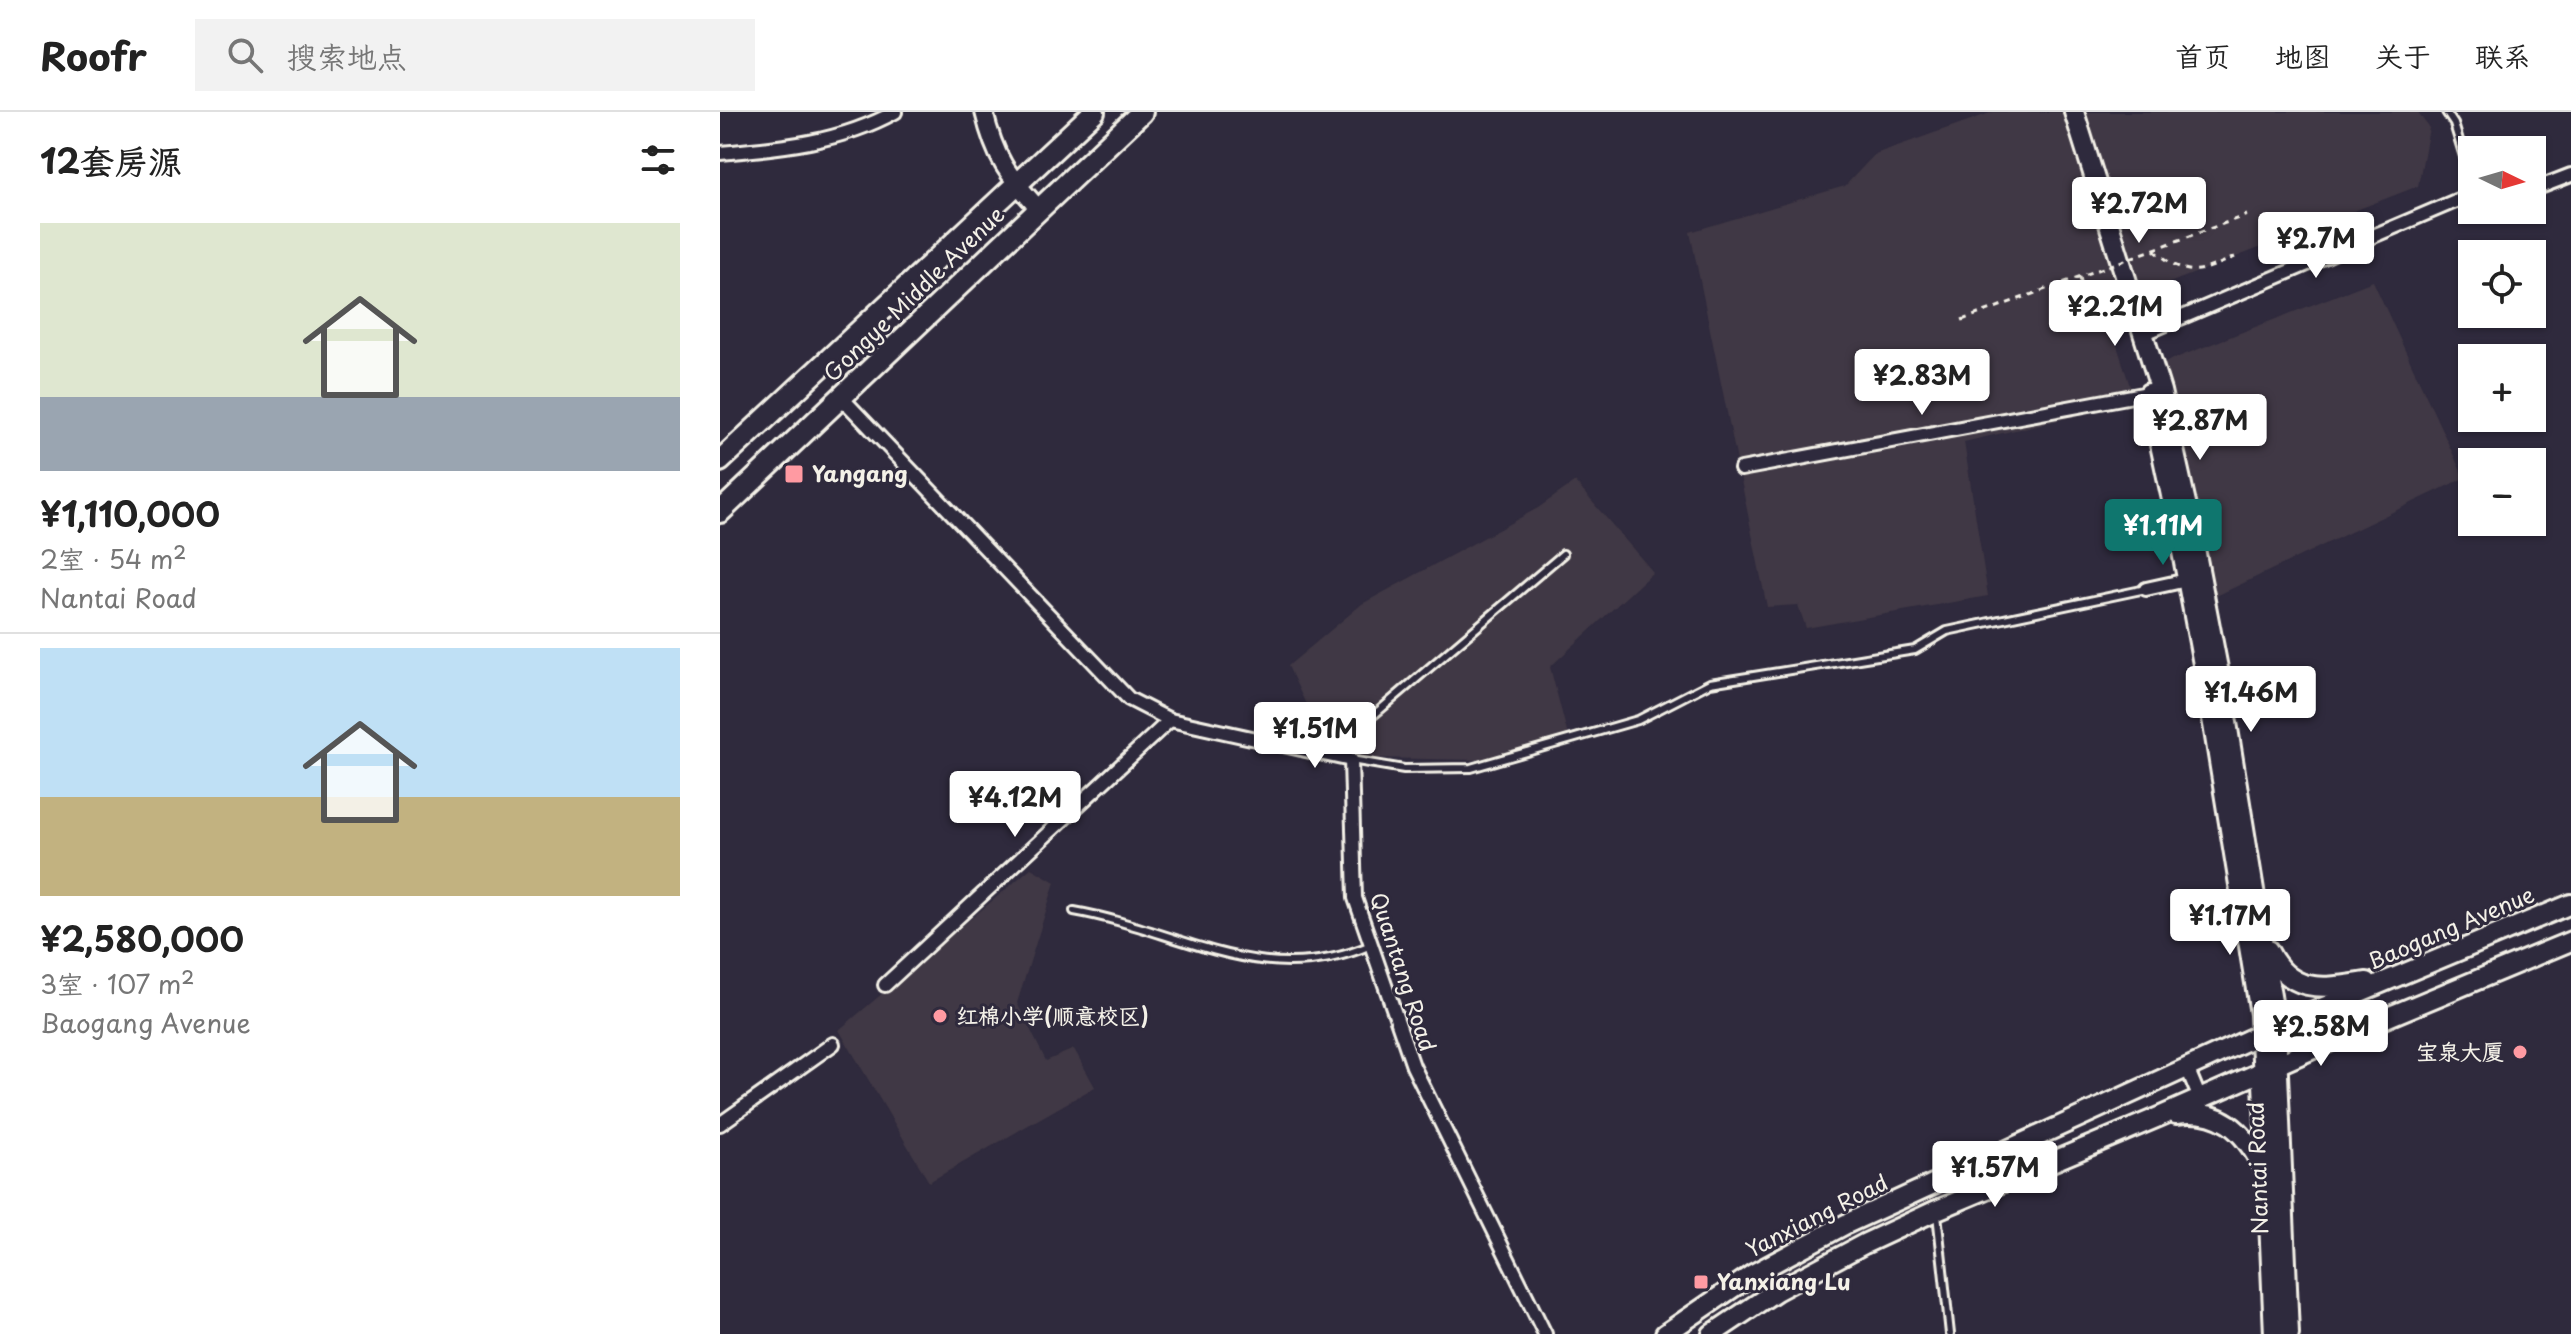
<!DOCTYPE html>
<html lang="zh">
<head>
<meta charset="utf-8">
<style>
	body { margin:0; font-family:"Playpen Sans","LXGW WenKai TC",sans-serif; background:#f2f2f2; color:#222; height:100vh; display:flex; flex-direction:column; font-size:30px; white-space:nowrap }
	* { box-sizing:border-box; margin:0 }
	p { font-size:26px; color:#767676 }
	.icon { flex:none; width:44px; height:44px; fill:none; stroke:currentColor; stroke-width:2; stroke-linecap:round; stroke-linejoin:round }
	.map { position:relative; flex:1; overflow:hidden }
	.side { display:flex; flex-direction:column; background:#fff; width:720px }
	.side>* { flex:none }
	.needle { width:52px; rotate:95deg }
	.controls { position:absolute; left:1738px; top:24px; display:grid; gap:16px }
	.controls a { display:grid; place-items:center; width:88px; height:88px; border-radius:0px; background:#fff; box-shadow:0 2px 6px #0004; font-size:40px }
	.price { position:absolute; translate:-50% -68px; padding:0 18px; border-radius:8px; background:#fff; color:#222; font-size:26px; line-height:52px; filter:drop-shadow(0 2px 4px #0008) }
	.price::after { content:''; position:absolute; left:50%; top:48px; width:24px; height:18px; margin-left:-12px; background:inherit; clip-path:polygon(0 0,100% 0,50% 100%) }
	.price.on { background:#0f766e; color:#fff }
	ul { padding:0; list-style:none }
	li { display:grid; align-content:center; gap:16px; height:424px; padding:0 40px }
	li+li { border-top:2px solid #e0e0e0 }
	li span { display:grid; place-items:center; height:248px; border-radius:0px; color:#555 }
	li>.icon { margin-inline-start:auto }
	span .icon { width:144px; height:144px; fill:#fffc; stroke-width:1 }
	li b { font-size:34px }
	h2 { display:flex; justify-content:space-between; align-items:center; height:96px; padding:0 40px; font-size:34px }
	header { display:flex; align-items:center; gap:48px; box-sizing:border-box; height:112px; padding:0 40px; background:#fff; border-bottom:2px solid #e0e0e0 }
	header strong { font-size:38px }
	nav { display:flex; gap:44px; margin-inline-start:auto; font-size:28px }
	.search { width:560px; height:72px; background:#f2f2f2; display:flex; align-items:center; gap:20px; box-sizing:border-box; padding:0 28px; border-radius:0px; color:#767676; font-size:30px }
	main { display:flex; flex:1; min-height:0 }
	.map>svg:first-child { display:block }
	.built { fill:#403844 }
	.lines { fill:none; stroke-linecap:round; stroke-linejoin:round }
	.service-casing { stroke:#f4f1e8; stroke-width:12 }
	.minor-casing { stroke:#f4f1e8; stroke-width:18 }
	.tertiary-casing { stroke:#f4f1e8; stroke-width:22 }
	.secondary-casing { stroke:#f4f1e8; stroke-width:24 }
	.primary-casing { stroke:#f4f1e8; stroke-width:26 }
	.path { stroke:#f4f1e8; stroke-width:3; stroke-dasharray:6 6; stroke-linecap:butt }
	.service { stroke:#2f2a3d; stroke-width:6 }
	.minor { stroke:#2f2a3d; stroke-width:12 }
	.tertiary { stroke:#2f2a3d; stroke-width:16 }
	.secondary { stroke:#2f2a3d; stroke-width:18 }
	.primary { stroke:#2f2a3d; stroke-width:20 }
	.path-bridge { stroke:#f4f1e8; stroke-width:3; stroke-dasharray:6 6; stroke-linecap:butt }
	.poi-dot { fill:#ff9aa2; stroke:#2f2a3d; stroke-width:3 }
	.labels { text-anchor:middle; stroke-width:6; stroke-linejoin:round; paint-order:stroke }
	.street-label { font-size:22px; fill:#f4f1e8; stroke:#2f2a3d }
	.poi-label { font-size:22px; font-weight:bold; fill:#f4f1e8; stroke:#2f2a3d; text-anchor:start }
</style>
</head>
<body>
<header>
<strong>Roofr</strong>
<div class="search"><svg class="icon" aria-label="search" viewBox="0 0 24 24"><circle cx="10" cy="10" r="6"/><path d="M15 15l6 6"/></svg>搜索地点</div>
<nav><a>首页</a><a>地图</a><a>关于</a><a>联系</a></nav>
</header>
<main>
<section class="side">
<h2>12套房源<svg class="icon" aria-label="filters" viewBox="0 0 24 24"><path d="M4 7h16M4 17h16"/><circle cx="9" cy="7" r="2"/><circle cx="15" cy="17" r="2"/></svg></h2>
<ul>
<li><span style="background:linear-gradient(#dfe7d0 70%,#9aa5b1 0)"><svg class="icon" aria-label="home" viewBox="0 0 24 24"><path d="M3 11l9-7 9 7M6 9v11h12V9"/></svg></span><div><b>¥1,110,000</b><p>2室 · 54 m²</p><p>Nantai Road</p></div></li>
<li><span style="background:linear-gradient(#bfe0f5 60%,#c2b280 0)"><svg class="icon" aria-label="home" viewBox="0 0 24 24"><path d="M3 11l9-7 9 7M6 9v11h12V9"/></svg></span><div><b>¥2,580,000</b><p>3室 · 107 m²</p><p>Baogang Avenue</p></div></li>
</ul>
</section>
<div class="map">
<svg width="1851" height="1222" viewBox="0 0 1851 1222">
	<rect width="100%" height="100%" fill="#2f2a3d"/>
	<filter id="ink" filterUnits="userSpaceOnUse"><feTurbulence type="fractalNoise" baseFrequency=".0125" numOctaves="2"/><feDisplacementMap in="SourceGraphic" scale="16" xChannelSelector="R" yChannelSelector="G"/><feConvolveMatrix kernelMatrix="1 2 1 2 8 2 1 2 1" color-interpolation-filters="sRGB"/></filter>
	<g filter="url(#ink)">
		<g class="built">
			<polygon points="1273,0 1698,0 1709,16 1698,74 1385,196 1415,290 1244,330 1268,484 1086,516 1078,493 1047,495 970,120 1125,74 1155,42"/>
			<polygon points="1653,169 1744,366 1492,486 1458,302 1443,251"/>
			<polygon points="855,370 933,460 830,555 848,624 765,648 651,646 608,639 568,554 642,492 818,396"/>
			<polygon points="311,756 335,770 297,891 326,949 354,937 375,975 209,1070 119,918"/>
		</g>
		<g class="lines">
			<g class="service-casing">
				<g id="service">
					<polyline points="1726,0 1734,12 1752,71"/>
					<polyline points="608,642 843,442"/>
					<polyline points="631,648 684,657 751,656 918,608 990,571 1195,538 1227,519 1426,477"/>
					<path d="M354 799C458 817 543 880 651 833"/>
					<polyline points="1217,1102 1230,1222"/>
				</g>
			</g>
			<g class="minor-casing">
				<g id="minor">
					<path d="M0 41C61 36 121 30 175 0"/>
					<polyline points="1812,78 1851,63"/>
					<polyline points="1425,221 1752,82"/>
					<polyline points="121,285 409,587 450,608 631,648 635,786 693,954 825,1222"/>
					<polyline points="1021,357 1434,280"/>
					<polyline points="1426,477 1467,468"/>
					<polyline points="165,873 450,608"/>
					<polyline points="1468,958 1480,987"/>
					<polyline points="0,1012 113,932"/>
				</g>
			</g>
			<g class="tertiary-casing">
				<g id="tertiary">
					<path d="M264 0C275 46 287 62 318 96"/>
					<polyline points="1617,890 1613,899 1612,912 1627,922"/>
				</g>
			</g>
			<g class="secondary-casing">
				<g id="secondary">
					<polyline points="1354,0 1441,279 1468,400 1500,567 1556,915 1569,1222"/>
					<polyline points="1429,281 1455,402 1485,563 1540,902 1554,1222"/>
					<path d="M1548 838C1571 884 1604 876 1647 870"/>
					<path d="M1456 1002C1500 996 1523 1017 1542 1054"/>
					<polyline points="945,1222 1033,1162 1126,1112 1556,915 1851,792"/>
					<polyline points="992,1222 1056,1179 1144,1132 1217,1098 1441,1004 1627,922 1851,829"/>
				</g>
			</g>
			<g class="primary-casing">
				<g id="primary">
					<polyline points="0,349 374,0"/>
					<polyline points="0,400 422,0"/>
				</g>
			</g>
			<g class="path">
				<path d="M1434 138C1468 166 1476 162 1515 145"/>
				<polyline points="1360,165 1372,218"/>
			</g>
			<use href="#service" class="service"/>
			<use href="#minor" class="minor"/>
			<use href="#tertiary" class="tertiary"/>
			<use href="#secondary" class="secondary"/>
			<use href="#primary" class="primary"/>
			<polyline class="path-bridge" points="1242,208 1527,103"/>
		</g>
	</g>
	<g class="poi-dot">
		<rect x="64" y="352" width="20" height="20" rx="4"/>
		<circle cx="220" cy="904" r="8"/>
		<circle cx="1800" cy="940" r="8"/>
		<rect x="973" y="1162" width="16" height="16" rx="4"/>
	</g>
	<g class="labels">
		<g class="street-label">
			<text transform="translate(194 182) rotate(-44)" y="8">Gongye Middle Avenue</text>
			<text transform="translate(1731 816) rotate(-23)" y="8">Baogang Avenue</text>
			<text transform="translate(683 860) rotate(72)" y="8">Quantang Road</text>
			<text transform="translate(1538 1056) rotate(-92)" y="8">Nantai Road</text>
			<text transform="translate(1097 1104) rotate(-27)" y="8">Yanxiang Road</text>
		</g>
		<g class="poi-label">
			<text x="92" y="370">Yangang</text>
			<text x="236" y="912">红棉小学(顺意校区)</text>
			<text x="1784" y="948" text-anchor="end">宝泉大厦</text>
			<text x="997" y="1178">Yanxiang Lu</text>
		</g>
	</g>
</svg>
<div class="controls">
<a><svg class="needle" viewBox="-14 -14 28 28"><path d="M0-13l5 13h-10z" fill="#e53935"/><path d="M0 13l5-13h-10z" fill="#767676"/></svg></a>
<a><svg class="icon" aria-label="locate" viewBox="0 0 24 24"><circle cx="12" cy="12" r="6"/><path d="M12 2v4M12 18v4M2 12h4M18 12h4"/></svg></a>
<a>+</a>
<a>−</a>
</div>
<b class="price" style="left:1419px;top:133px">¥2.72M</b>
<b class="price" style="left:1596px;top:168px">¥2.7M</b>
<b class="price" style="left:1395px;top:236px">¥2.21M</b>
<b class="price" style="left:1202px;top:305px">¥2.83M</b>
<b class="price" style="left:1480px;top:350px">¥2.87M</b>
<b class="price on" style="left:1443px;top:455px">¥1.11M</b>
<b class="price" style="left:1531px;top:622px">¥1.46M</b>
<b class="price" style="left:595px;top:658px">¥1.51M</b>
<b class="price" style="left:295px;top:727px">¥4.12M</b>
<b class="price" style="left:1510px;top:845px">¥1.17M</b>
<b class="price" style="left:1601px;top:956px">¥2.58M</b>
<b class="price" style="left:1275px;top:1097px">¥1.57M</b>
</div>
</main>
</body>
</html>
